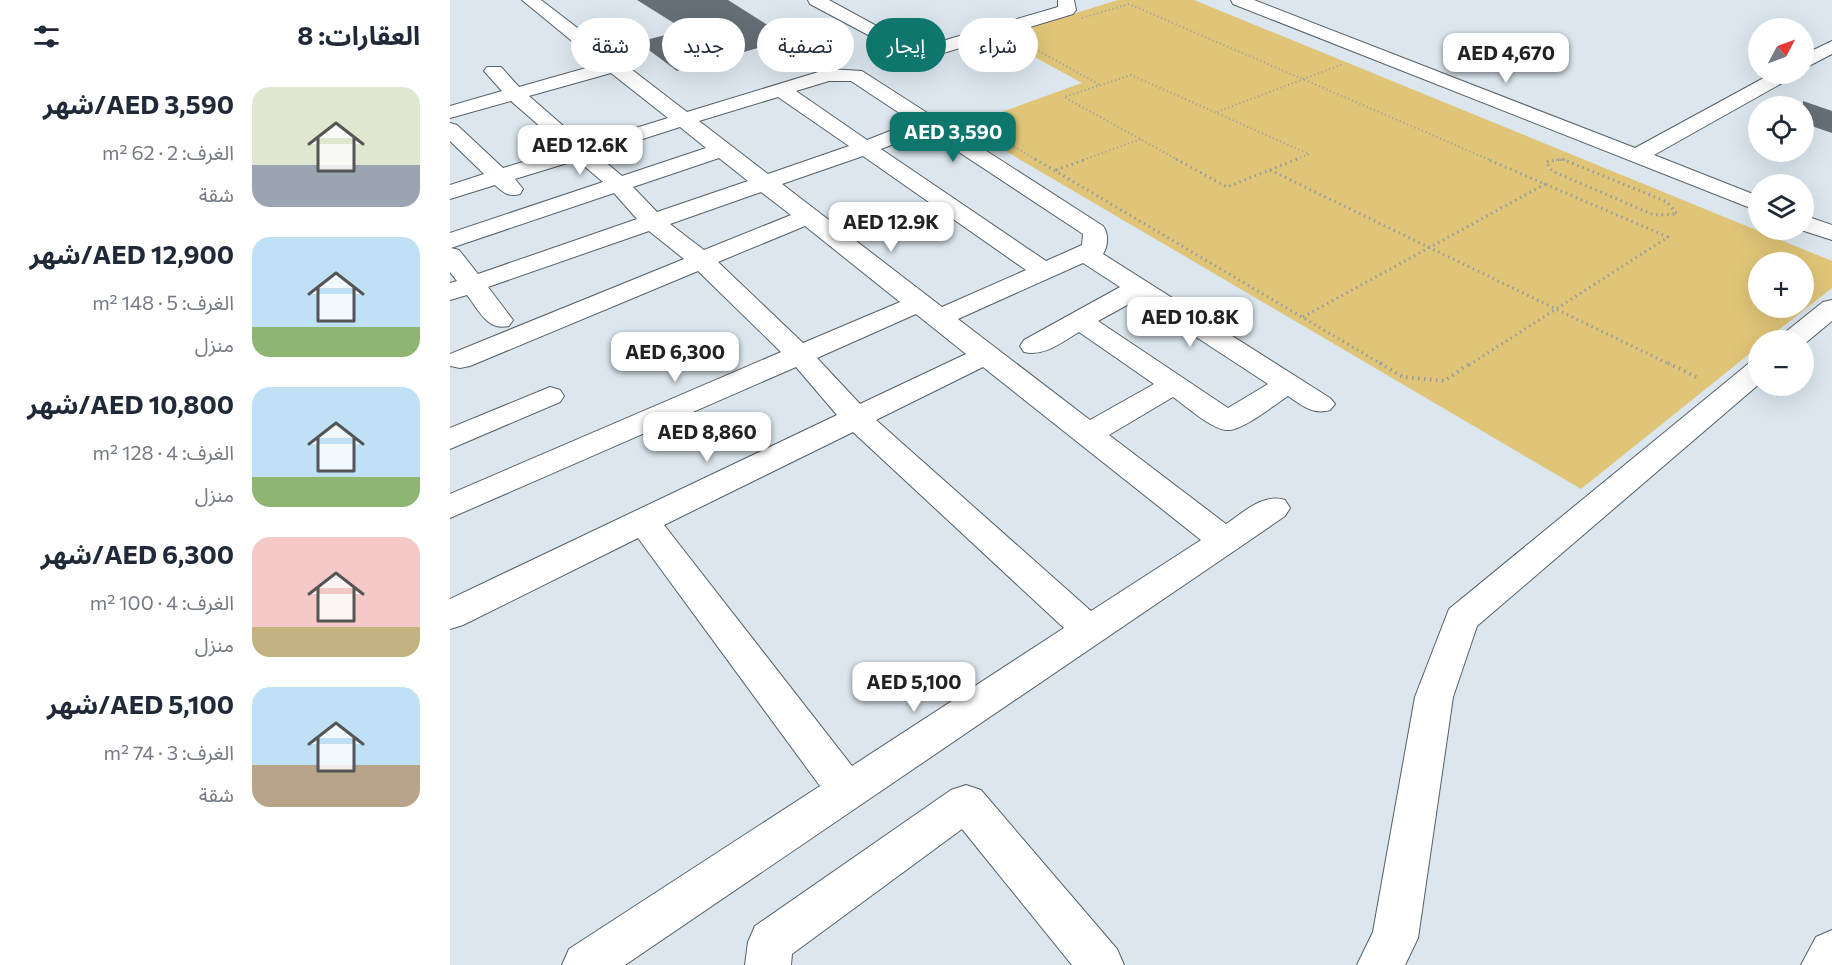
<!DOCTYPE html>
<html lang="ar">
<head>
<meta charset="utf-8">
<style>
	body { margin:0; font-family:Commissioner,"Noto Sans Arabic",sans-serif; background:#f2f2f3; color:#1f2937; direction:rtl; height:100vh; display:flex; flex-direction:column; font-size:22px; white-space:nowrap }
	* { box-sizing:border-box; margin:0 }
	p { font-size:20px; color:#747a83 }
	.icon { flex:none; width:33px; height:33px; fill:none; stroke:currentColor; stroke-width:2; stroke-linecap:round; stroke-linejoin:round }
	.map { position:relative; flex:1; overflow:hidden; direction:ltr }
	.panel { display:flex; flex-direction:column; background:#fff; width:450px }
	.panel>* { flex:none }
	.banner { position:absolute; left:18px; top:18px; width:570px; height:54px; direction:rtl; display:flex; gap:12px }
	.needle { width:39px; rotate:49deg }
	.buttons { position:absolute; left:1298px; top:18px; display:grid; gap:12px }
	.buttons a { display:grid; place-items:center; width:66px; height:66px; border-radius:50%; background:#fff; box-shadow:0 6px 24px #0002; font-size:30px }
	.price { position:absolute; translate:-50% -51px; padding:0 14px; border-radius:12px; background:#fff; color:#222; font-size:20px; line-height:39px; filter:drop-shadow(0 2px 3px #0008) }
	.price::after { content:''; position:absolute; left:50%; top:36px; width:18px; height:14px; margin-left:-9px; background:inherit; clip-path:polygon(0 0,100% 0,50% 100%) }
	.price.selected { background:#0f766e; color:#fff }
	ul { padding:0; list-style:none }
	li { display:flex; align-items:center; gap:18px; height:150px; padding:0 30px }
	li span { display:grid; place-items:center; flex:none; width:168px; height:120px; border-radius:18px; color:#555 }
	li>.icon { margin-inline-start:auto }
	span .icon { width:72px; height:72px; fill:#fffc; stroke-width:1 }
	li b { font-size:26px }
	h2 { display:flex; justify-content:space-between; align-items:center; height:72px; padding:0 30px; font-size:26px }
	.pill { padding:0 21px; border-radius:27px; background:#fff; box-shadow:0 6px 24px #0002; font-size:21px; line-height:54px }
	.pill.selected { background:#0f766e; color:#fff }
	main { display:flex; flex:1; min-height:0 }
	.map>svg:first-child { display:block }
	.green { fill:#e0c578; fill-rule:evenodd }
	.building { fill:#656f76 }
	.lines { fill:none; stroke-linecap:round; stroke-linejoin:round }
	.minor-casing { stroke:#566067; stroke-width:2 }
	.path-far2 { stroke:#949ca2; stroke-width:2; stroke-dasharray:1 3; stroke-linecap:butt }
	.path-far1 { stroke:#949ca2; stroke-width:3; stroke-dasharray:1.5 4; stroke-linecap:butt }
	.path { stroke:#949ca2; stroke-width:4; stroke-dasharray:1.5 4.5; stroke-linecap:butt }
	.minor { fill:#fff; fill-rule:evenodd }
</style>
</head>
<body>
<main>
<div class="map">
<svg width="1382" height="965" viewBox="0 0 1382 965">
	<rect width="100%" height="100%" fill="#dbe6ee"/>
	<path class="green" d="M668 0H744L1382 261V288L1316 340H1308V347L1131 489 513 126 632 83 548 37ZM1308 262H1353V308H1308Z"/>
	<g class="building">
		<polygon points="187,0 278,0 340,39 227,71 188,42 235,30"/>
		<polygon points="1353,101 1382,111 1382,133 1353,123"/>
	</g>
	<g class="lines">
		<g class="minor-casing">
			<g id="minor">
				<path d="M72 0H91L237 112 378 69 412 71 653 226C659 234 658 246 653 254L880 398 885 404 880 410C863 415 853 406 838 396 824 405 791 432 776 430 760 428 736 406 723 397L659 435 776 524C794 512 813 493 835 500L840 508 835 516 787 549 175 965H112L119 949 370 786 188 538 13 625 0 629V599L387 415 346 367 0 518V494L331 352 248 271 20 366 10 368 0 366V354L234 259 199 231 38 287 63 320 59 326C37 331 29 310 17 295L0 300V283L7 281 0 272V233L153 182 127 160 65 179 73 189 70 194C58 197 54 193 45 185L0 199V185L34 174 0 141V123L7 125 53 168 116 149 61 101 0 118V106L52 91 34 71 37 67H51L69 87 150 64ZM161 73 218 118 134 144 79 96ZM379 81H401L463 122 417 140 346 91ZM328 97 399 146 318 174 249 121ZM230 127 256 148 172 176 146 154ZM477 131 633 234 632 245 596 261 431 149ZM413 156 576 270 492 307 332 184ZM269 158 298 181 207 212 183 187ZM311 192 341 215 254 250 220 224ZM164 193 187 219 28 274 9 250 1 248ZM355 226 450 302 353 343 268 262ZM633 263 670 287 574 340 570 346 574 352C594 357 612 342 629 332L704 384 640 420 508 319ZM688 299 818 384 778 408 648 321ZM466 314 516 354 410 404 367 358ZM533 367 751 540 641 611 426 420ZM403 432 614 628 402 766 214 525Z"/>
				<polygon points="358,0 379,0 456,42 489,42 608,7 608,0 624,0 626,10 623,14 490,54 452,53 360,4"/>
				<polygon points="781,0 804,0 1185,148 1321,74 1343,74 1341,78 1204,155 1308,196 1308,211 783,4"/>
				<polygon points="1382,41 1382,54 1353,69 1353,55"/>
				<polygon points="1353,215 1382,225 1382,240 1351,230 1353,230"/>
				<polygon points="1382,300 1382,321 1353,345 1353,340 1330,340 1333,334 1373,302"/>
				<polygon points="1308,361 1308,385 1027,626 1003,697 968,938 955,965 907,965 923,932 965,697 999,609 1298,364"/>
				<polygon points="100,387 110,390 114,396 110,402 0,449 0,428"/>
				<polygon points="516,785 531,790 667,949 674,965 622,965 512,829 342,954 341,965 295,965 298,942 305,926 501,790"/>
				<polygon points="1382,930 1382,965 1351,965 1366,937"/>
			</g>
		</g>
		<g class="path-far2">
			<polyline points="632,18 679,4 1040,160"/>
			<polyline points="571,41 650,85"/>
			<polyline points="767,112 893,64"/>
			<polyline points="526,124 587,160"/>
			<polyline points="633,160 691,139"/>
			<polyline points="728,160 614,97 681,75 859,154 844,160"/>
			<polyline points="1106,160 1115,160"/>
		</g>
		<g class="path-far1">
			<polyline points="585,159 933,365"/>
			<polyline points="726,159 777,187 847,159"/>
			<polygon points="1112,159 1217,202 1227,214 1204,215 1102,171 1096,162"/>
			<polyline points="606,170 637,159"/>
			<polyline points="820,170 1221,365"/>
			<polyline points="853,317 1095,184"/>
			<polyline points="1019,365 1218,237 1037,159"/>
		</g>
		<g class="path">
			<polyline points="930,363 953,377 994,381 1021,363"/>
			<polyline points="1218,363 1248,378"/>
		</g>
		<use href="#minor" class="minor"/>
	</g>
</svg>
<div class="buttons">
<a><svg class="needle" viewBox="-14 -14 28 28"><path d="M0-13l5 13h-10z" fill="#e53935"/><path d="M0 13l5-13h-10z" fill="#747a83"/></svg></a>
<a><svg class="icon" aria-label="locate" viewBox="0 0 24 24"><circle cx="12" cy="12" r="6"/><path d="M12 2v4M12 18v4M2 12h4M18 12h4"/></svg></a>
<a><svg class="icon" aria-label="layers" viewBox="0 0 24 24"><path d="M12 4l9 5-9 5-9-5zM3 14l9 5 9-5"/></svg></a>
<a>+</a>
<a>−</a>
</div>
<b class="price" style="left:1056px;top:84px">AED 4,670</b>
<b class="price selected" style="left:503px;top:163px">AED 3,590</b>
<b class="price" style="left:130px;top:176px">AED 12.6K</b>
<b class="price" style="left:441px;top:253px">AED 12.9K</b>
<b class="price" style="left:740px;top:348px">AED 10.8K</b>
<b class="price" style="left:225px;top:383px">AED 6,300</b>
<b class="price" style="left:257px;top:463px">AED 8,860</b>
<b class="price" style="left:464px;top:713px">AED 5,100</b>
<div class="banner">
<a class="pill">شراء</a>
<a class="pill selected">إيجار</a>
<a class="pill">تصفية</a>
<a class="pill">جديد</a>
<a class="pill">شقة</a>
</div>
</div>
<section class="panel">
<h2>العقارات: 8<svg class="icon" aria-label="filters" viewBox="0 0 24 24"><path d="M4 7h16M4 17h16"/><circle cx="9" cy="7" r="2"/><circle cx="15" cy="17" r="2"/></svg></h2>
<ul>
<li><span style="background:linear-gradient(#dfe7d0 65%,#9aa5b1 0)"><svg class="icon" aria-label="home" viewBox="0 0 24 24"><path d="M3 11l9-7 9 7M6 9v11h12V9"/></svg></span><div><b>AED 3,590/شهر</b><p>الغرف: 2 · 62 m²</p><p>شقة</p></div></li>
<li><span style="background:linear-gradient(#bfe0f5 75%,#8fb573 0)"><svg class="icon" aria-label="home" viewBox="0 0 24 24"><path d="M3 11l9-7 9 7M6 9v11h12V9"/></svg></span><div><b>AED 12,900/شهر</b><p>الغرف: 5 · 148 m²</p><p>منزل</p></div></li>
<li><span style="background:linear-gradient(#bfe0f5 75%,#8fb573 0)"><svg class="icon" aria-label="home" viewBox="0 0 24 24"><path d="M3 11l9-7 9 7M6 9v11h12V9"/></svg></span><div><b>AED 10,800/شهر</b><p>الغرف: 4 · 128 m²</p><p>منزل</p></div></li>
<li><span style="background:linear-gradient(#f6c9c9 75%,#c2b280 0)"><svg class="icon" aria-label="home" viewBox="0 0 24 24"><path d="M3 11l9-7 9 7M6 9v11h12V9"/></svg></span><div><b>AED 6,300/شهر</b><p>الغرف: 4 · 100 m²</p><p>منزل</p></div></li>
<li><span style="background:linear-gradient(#bfe0f5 65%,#b9a48a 0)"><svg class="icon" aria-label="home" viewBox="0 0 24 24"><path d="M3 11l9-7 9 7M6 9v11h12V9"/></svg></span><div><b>AED 5,100/شهر</b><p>الغرف: 3 · 74 m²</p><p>شقة</p></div></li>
</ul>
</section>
</main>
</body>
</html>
